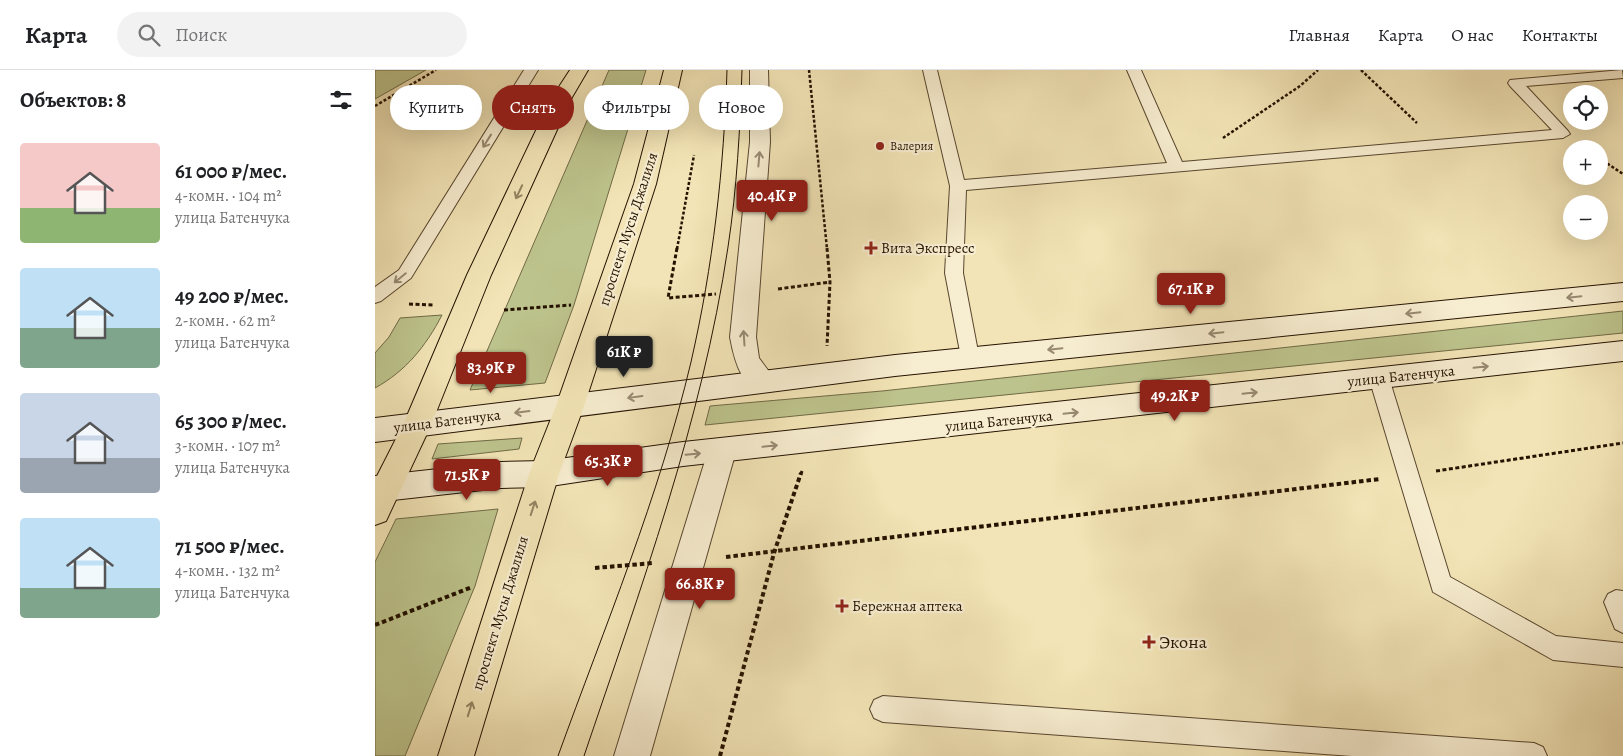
<!DOCTYPE html>
<html lang="ru">
<head>
<meta charset="utf-8">
<style>
	body { margin:0; font-family:Alegreya,serif; background:#f2f2f2; color:#202124; height:100vh; display:flex; flex-direction:column; font-size:19px; white-space:nowrap }
	* { box-sizing:border-box; margin:0 }
	p { font-size:16px; color:#757577 }
	.icon { flex:none; width:28px; height:28px; fill:none; stroke:currentColor; stroke-width:2; stroke-linecap:round; stroke-linejoin:round }
	.map { position:relative; flex:1; overflow:hidden }
	.details { display:flex; flex-direction:column; background:#fff; width:375px }
	.details>* { flex:none }
	.banner { position:absolute; left:15px; top:15px; width:475px; height:45px; display:flex; gap:10px }
	.tools { position:absolute; left:1188px; top:15px; display:grid; gap:10px }
	.tools a { display:grid; place-items:center; width:45px; height:45px; border-radius:50%; background:#fff; box-shadow:0 5px 20px #0002; font-size:25px }
	.price { position:absolute; translate:-50% -42px; padding:0 11px; border-radius:5px; background:#8f2418; color:#fff; font-size:16px; line-height:32px; filter:drop-shadow(0 1px 2px #0008) }
	.price::after { content:''; position:absolute; left:50%; top:30px; width:15px; height:11px; margin-left:-8px; background:inherit; clip-path:polygon(0 0,100% 0,50% 100%) }
	.price.current { background:#222; color:#fff }
	ul { padding:0; list-style:none }
	li { display:flex; align-items:center; gap:15px; height:125px; padding:0 20px }
	li span { display:grid; place-items:center; flex:none; width:140px; height:100px; border-radius:5px; color:#555 }
	li>.icon { margin-inline-start:auto }
	span .icon { width:60px; height:60px; fill:#fffc; stroke-width:1 }
	li b { font-size:21px }
	h2 { display:flex; justify-content:space-between; align-items:center; height:60px; padding:0 20px; font-size:21px }
	.tag { padding:0 18px; border-radius:22px; background:#fff; box-shadow:0 5px 20px #0002; font-size:18px; line-height:45px }
	.tag.current { background:#8f2418; color:#fff }
	header { display:flex; align-items:center; gap:30px; box-sizing:border-box; height:70px; padding:0 25px; background:#fff; border-bottom:1px solid #e0e0e0 }
	header strong { font-size:24px }
	nav { display:flex; gap:28px; margin-inline-start:auto; font-size:18px }
	.search { width:350px; height:45px; background:#f2f2f2; display:flex; align-items:center; gap:12px; box-sizing:border-box; padding:0 18px; border-radius:28px; color:#757577; font-size:19px }
	main { display:flex; flex:1; min-height:0 }
	.map>svg:first-child { display:block }
	.green { fill:#bdc38c; stroke:#706a46 }
	.lines { fill:none; stroke-linecap:round; stroke-linejoin:round }
	.lane-casing { stroke:#58462e; stroke-width:2 }
	.street-casing { stroke:#58462e; stroke-width:2 }
	.secondary-casing { stroke:#241200; stroke-width:2 }
	.primary-casing { stroke:#241200; stroke-width:2 }
	.path-far2 { stroke:#241200; stroke-width:2.5; stroke-dasharray:3 2; stroke-linecap:butt }
	.path-far1 { stroke:#241200; stroke-width:3; stroke-dasharray:4 2.5; stroke-linecap:butt }
	.path { stroke:#241200; stroke-width:4; stroke-dasharray:4.5 3; stroke-linecap:butt }
	.lane { fill:#f7edd0; fill-rule:evenodd }
	.street { fill:#f7edd0; fill-rule:evenodd }
	.secondary { fill:#f7edd0; fill-rule:evenodd }
	.primary { fill:#f2e4b6; fill-rule:evenodd }
	.tram { stroke:#241200; stroke-width:1 }
	.oneway { stroke:#988a72 }
	.oneway2 { stroke:#958664 }
	.poi-dot { fill:#8f2418; stroke:#f7edd0; stroke-width:2 }
	.labels { text-anchor:middle; stroke-width:4.5; stroke-linejoin:round; paint-order:stroke }
	.far-poi-label { font-size:12px; fill:#241200; stroke:#f7edd0; text-anchor:start }
	.street-label { font-size:15px; fill:#241200; stroke:#f7edd0 }
	.poi-label { font-size:15px; fill:#241200; stroke:#f7edd0; text-anchor:start }
	.near-poi-label { font-size:18px; fill:#241200; stroke:#f7edd0; text-anchor:start }
</style>
</head>
<body>
<header>
<strong>Карта</strong>
<div class="search"><svg class="icon" aria-label="search" viewBox="0 0 24 24"><circle cx="10" cy="10" r="6"/><path d="M15 15l6 6"/></svg>Поиск</div>
<nav><a>Главная</a><a>Карта</a><a>О нас</a><a>Контакты</a></nav>
</header>
<main>
<section class="details">
<h2>Объектов: 8<svg class="icon" aria-label="filters" viewBox="0 0 24 24"><path d="M4 7h16M4 17h16"/><circle cx="9" cy="7" r="2"/><circle cx="15" cy="17" r="2"/></svg></h2>
<ul>
<li><span style="background:linear-gradient(#f6c9c9 65%,#8fb573 0)"><svg class="icon" aria-label="home" viewBox="0 0 24 24"><path d="M3 11l9-7 9 7M6 9v11h12V9"/></svg></span><div><b>61 000 ₽/мес.</b><p>4-комн. · 104 m²</p><p>улица Батенчука</p></div></li>
<li><span style="background:linear-gradient(#bfe0f5 60%,#7fa58c 0)"><svg class="icon" aria-label="home" viewBox="0 0 24 24"><path d="M3 11l9-7 9 7M6 9v11h12V9"/></svg></span><div><b>49 200 ₽/мес.</b><p>2-комн. · 62 m²</p><p>улица Батенчука</p></div></li>
<li><span style="background:linear-gradient(#c9d6e8 65%,#9aa5b1 0)"><svg class="icon" aria-label="home" viewBox="0 0 24 24"><path d="M3 11l9-7 9 7M6 9v11h12V9"/></svg></span><div><b>65 300 ₽/мес.</b><p>3-комн. · 107 m²</p><p>улица Батенчука</p></div></li>
<li><span style="background:linear-gradient(#bfe0f5 70%,#7fa58c 0)"><svg class="icon" aria-label="home" viewBox="0 0 24 24"><path d="M3 11l9-7 9 7M6 9v11h12V9"/></svg></span><div><b>71 500 ₽/мес.</b><p>4-комн. · 132 m²</p><p>улица Батенчука</p></div></li>
</ul>
</section>
<div class="map">
<svg width="1248" height="686" viewBox="0 0 1248 686">
	<rect width="100%" height="100%" fill="#f2e4b6"/>
	<filter id="stains"><feTurbulence type="fractalNoise" baseFrequency=".004" numOctaves="4"/><feColorMatrix values="0 0 0 0 .2 0 0 0 0 .09 0 0 0 0 .02 0 0 0 .5 -.17"/></filter>
	<radialGradient id="worn" r=".72"><stop offset=".6" stop-color="#630" stop-opacity="0"/><stop offset="1" stop-color="#630" stop-opacity=".3"/></radialGradient>
	<g class="green">
		<polygon points="0,0 51,0 0,29"/>
		<polygon points="234,0 271,0 199,235 170,313 95,320"/>
		<polygon points="1248,241 1248,263 330,355 335,336 507,321"/>
		<path d="M67 245C51 276 31 301 0 318V283L14 267 25 248Z"/>
		<polygon points="147,368 144,379 57,389 63,374"/>
		<polygon points="123,439 100,516 30,686 0,686 0,492 21,449"/>
	</g>
	<g class="lines">
		<g class="lane-casing">
			<g id="lane">
				<polygon points="149,0 163,0 36,208 6,231 0,233 0,217 24,200"/>
				<polygon points="548,0 562,0 589,110 792,93 752,0 766,0 807,92 1177,60 1135,16 1133,13 1135,10 1247,0 1248,8 1151,16 1193,61 1195,64 1188,68 591,120 588,203 604,287 602,292 595,295 588,292 586,287 570,203 575,116"/>
				<polygon points="1004,300 1011,302 1014,308 1075,507 1181,566 1248,573 1248,597 1178,590 1058,522 994,308 997,302"/>
				<polygon points="1241,520 1248,521 1248,563 1240,559 1229,532 1233,524"/>
				<polygon points="508,626 1159,673 1168,677 1172,686 977,686 508,652 499,648 495,639 499,630"/>
			</g>
		</g>
		<g class="street-casing">
			<g id="street">
				<path d="M375 0H393L395 72 381 267 384 288 401 311 397 319C368 328 359 289 355 267L375 72Z"/>
				<polygon points="347,369 357,372 361,381 275,686 239,686 333,381 337,372"/>
			</g>
		</g>
		<g class="secondary-casing">
			<g id="secondary">
				<polygon points="1248,213 1248,231 520,306 0,372 0,348 520,285"/>
				<polygon points="1248,271 1248,291 308,396 169,417 126,418 0,432 0,406 126,392 169,391 308,372"/>
			</g>
		</g>
		<g class="primary-casing">
			<g id="primary">
				<polygon points="195,0 213,0 196,29 116,205 56,355 11,451 0,455 0,410 29,353 92,205 176,29"/>
				<polygon points="289,0 307,0 281,114 209,336 184,404 99,686 63,686 154,404 181,336 259,114"/>
			</g>
		</g>
		<g class="path-far2">
			<polyline points="434,0 452,179"/>
			<polyline points="986,0 1042,53"/>
			<polyline points="0,36 61,0"/>
			<polyline points="848,68 925,16 943,0"/>
			<polyline points="1224,88 1248,104"/>
			<polyline points="302,179 319,85"/>
		</g>
		<g class="path-far1">
			<polyline points="302,178 293,228 341,224"/>
			<polyline points="452,178 455,212 452,276"/>
			<polyline points="403,219 455,212"/>
			<polyline points="34,234 58,235"/>
			<polyline points="129,240 196,235"/>
			<polyline points="1061,401 1248,373"/>
			<polyline points="426,404 427,401"/>
		</g>
		<g class="path">
			<polyline points="351,487 1005,409"/>
			<polyline points="220,498 278,493"/>
			<polyline points="0,555 97,517"/>
			<polyline points="345,686 399,483 426,403"/>
		</g>
		<use href="#lane" class="lane"/>
		<use href="#street" class="street"/>
		<use href="#secondary" class="secondary"/>
		<use href="#primary" class="primary"/>
		<g class="tram">
			<path d="M183 686C230 556 284 427 316 292 338 196 349 99 352 0"/>
			<path d="M209 686C265 520 327 352 353 177 362 118 365 59 367 0"/>
		</g>
	</g>
	<defs><path id="oneway-shaft" d="M-6 0H5M1.5-3L5.5 0L1.5 3" fill="none" stroke-width="1.6" stroke-linecap="round" stroke-linejoin="round" transform="scale(1.25)"/></defs>
	<g class="oneway">
		<use href="#oneway-shaft" transform="translate(112 71) rotate(122)"/>
		<use href="#oneway-shaft" transform="translate(384 89) rotate(-85)"/>
		<use href="#oneway-shaft" transform="translate(25 208) rotate(141)"/>
		<use href="#oneway-shaft" transform="translate(1199 227) rotate(174)"/>
		<use href="#oneway-shaft" transform="translate(1038 243) rotate(174)"/>
		<use href="#oneway-shaft" transform="translate(841 263) rotate(174)"/>
		<use href="#oneway-shaft" transform="translate(369 268) rotate(-94)"/>
		<use href="#oneway-shaft" transform="translate(680 279) rotate(174)"/>
		<use href="#oneway-shaft" transform="translate(1106 297) rotate(-6)"/>
		<use href="#oneway-shaft" transform="translate(875 323) rotate(-6)"/>
		<use href="#oneway-shaft" transform="translate(260 327) rotate(172)"/>
		<use href="#oneway-shaft" transform="translate(147 342) rotate(173)"/>
		<use href="#oneway-shaft" transform="translate(696 343) rotate(-6)"/>
		<use href="#oneway-shaft" transform="translate(395 376) rotate(-6)"/>
		<use href="#oneway-shaft" transform="translate(318 384) rotate(-5)"/>
	</g>
	<g class="oneway2">
		<use href="#oneway-shaft" transform="translate(144 122) rotate(115)"/>
		<use href="#oneway-shaft" transform="translate(158 438) rotate(-72)"/>
		<use href="#oneway-shaft" transform="translate(95 639) rotate(-73)"/>
	</g>
	<g class="poi-dot">
		<circle cx="505" cy="76" r="5"/>
		<path d="M493.5 170.5h5v5h5v5h-5v5h-5v-5h-5v-5h5z"/>
		<path d="M464.5 528.5h5v5h5v5h-5v5h-5v-5h-5v-5h5z"/>
		<path d="M771.5 564.5h5v5h5v5h-5v5h-5v-5h-5v-5h5z"/>
	</g>
	<g class="labels">
		<g class="far-poi-label">
			<text x="515" y="80">Валерия</text>
		</g>
		<g class="street-label">
			<text transform="translate(253 159) rotate(-72)" y="5">проспект Мусы Джалиля</text>
			<text transform="translate(1026 306) rotate(-6)" y="5">улица Батенчука</text>
			<text transform="translate(72 351) rotate(-7)" y="5">улица Батенчука</text>
			<text transform="translate(624 351) rotate(-6)" y="5">улица Батенчука</text>
			<text transform="translate(125 543) rotate(-73)" y="5">проспект Мусы Джалиля</text>
		</g>
		<g class="poi-label">
			<text x="506" y="183">Вита Экспресс</text>
			<text x="477" y="541">Бережная аптека</text>
		</g>
		<g class="near-poi-label">
			<text x="784" y="578">Экона</text>
		</g>
	</g>
	<rect width="100%" height="100%" filter="url(#stains)"/>
	<rect width="100%" height="100%" fill="url(#worn)"/>
</svg>
<div class="tools">
<a><svg class="icon" aria-label="locate" viewBox="0 0 24 24"><circle cx="12" cy="12" r="6"/><path d="M12 2v4M12 18v4M2 12h4M18 12h4"/></svg></a>
<a>+</a>
<a>−</a>
</div>
<b class="price" style="left:397px;top:152px">40.4K ₽</b>
<b class="price" style="left:816px;top:245px">67.1K ₽</b>
<b class="price current" style="left:249px;top:308px">61K ₽</b>
<b class="price" style="left:116px;top:324px">83.9K ₽</b>
<b class="price" style="left:800px;top:352px">49.2K ₽</b>
<b class="price" style="left:233px;top:417px">65.3K ₽</b>
<b class="price" style="left:92px;top:431px">71.5K ₽</b>
<b class="price" style="left:325px;top:540px">66.8K ₽</b>
<div class="banner">
<a class="tag">Купить</a>
<a class="tag current">Снять</a>
<a class="tag">Фильтры</a>
<a class="tag">Новое</a>
</div>
</div>
</main>
</body>
</html>
